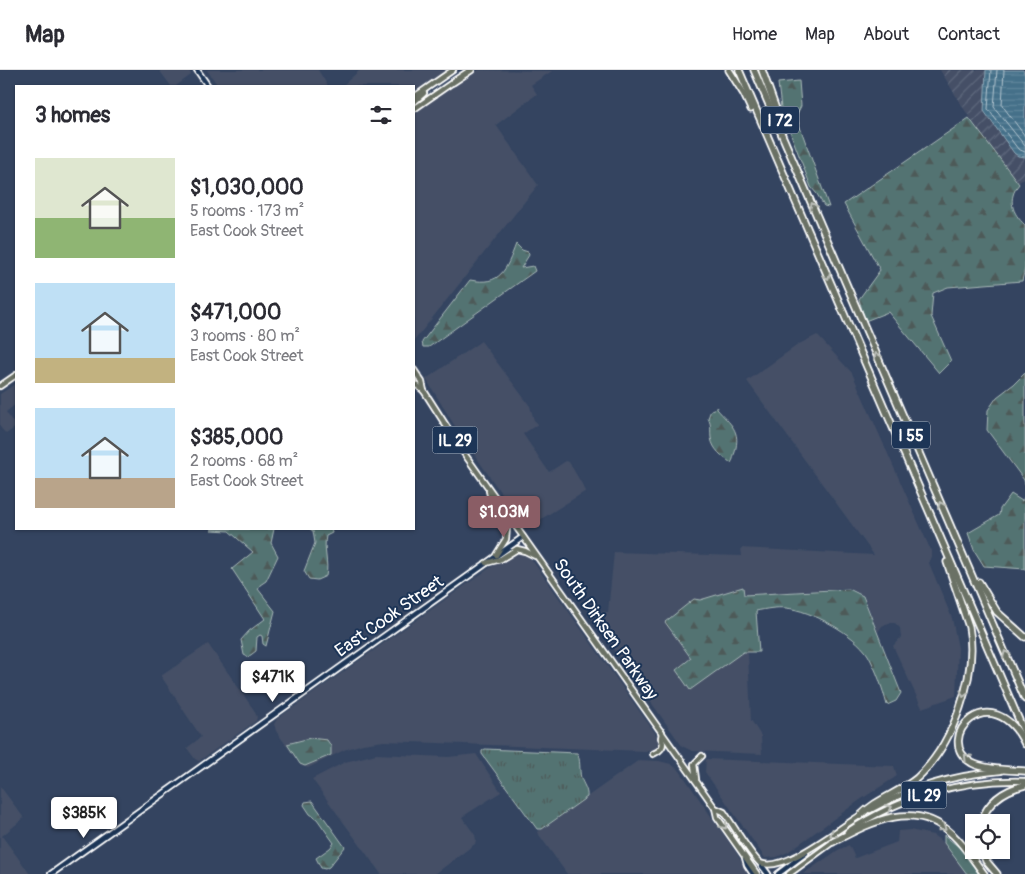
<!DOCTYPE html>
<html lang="en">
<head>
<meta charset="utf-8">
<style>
	body { margin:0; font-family:Pangolin,sans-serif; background:#f7f7f7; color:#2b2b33; height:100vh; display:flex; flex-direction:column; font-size:19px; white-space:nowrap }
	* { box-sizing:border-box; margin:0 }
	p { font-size:16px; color:#7c7c81 }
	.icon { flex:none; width:28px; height:28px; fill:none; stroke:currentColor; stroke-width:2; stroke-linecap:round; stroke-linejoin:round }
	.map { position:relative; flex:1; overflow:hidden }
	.drawer { position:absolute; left:15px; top:15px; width:400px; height:445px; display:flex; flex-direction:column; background:#fff; border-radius:0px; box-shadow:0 1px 4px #0004 }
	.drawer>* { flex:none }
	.buttons { position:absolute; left:965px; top:744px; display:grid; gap:10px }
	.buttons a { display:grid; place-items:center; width:45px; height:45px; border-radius:0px; background:#fff; box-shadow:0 1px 4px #0004; font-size:25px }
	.price { position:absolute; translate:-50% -42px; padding:0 11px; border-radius:5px; background:#fff; color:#222; font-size:16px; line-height:32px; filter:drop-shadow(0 1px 2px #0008) }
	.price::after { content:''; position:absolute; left:50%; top:30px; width:15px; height:11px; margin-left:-8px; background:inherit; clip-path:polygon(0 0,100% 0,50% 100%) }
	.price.selected { background:#8a5d65; color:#fff }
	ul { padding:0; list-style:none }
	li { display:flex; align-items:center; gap:15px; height:125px; padding:0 20px }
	li span { display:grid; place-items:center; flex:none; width:140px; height:100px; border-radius:0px; color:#555 }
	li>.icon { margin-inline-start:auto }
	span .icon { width:60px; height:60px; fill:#fffc; stroke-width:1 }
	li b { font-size:21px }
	h2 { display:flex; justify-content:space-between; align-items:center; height:60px; padding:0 20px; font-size:21px }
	header { display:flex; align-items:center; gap:30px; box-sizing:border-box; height:70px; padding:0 25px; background:#fff; border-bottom:1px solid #e1e1e2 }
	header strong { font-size:24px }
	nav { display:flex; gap:28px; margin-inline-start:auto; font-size:18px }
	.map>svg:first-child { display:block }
	.built { fill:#444f66 }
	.industrial { fill:url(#industrial-furrows) }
	.grass { fill:url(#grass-tufts); stroke:#a9b9b8 }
	.forest { fill:url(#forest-firs); stroke:#a9b9b8 }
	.water { fill:url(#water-rules); stroke:#8fa9b8 }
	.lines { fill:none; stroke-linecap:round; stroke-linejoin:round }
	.shore { stroke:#b4c6d0; stroke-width:1 }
	.secondary-casing { stroke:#fff; stroke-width:8 }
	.primary-casing { stroke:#fff; stroke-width:8 }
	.highway-casing { stroke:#fff; stroke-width:9 }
	.secondary { stroke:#1d3557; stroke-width:4.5 }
	.primary { stroke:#6a7165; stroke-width:4.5 }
	.highway { stroke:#6a7165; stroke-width:5.5 }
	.oneway { stroke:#bcbfba }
	.labels { text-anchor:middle; stroke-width:4; stroke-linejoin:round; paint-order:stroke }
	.shield { fill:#1d3557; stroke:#bbc2cd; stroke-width:1 }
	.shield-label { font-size:16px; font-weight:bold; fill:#fff }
	.street-label { font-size:18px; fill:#fff; stroke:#1d3557 }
</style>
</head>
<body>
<header>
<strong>Map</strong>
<nav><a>Home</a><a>Map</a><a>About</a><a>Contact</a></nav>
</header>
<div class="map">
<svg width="1025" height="804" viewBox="0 0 1025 804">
	<defs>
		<pattern id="industrial-furrows" width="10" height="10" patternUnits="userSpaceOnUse" patternTransform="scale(1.25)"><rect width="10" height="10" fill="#444f66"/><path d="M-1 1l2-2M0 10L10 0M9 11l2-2" fill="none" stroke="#60697d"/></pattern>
		<pattern id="grass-tufts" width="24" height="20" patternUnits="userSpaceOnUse" patternTransform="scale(1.25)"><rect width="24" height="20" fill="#537372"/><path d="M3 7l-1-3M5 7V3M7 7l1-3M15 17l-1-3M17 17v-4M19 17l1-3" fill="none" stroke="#4e5a59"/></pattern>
		<pattern id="forest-firs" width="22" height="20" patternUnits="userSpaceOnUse" patternTransform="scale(1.25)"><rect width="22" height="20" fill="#537372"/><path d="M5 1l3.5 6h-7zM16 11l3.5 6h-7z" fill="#4e5a59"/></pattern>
		<pattern id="water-rules" width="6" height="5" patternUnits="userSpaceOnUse" patternTransform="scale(1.25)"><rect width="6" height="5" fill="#447089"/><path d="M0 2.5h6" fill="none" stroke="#60859b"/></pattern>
	</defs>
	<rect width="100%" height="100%" fill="#344460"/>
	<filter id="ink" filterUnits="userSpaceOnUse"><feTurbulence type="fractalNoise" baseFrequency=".02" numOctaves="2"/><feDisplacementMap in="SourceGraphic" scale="10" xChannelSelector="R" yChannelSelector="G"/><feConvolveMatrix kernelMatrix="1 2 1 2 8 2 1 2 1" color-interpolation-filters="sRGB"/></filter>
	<g filter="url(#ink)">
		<g class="built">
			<polygon points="159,0 189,0 191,5 176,16 171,16"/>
			<polygon points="207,0 318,0 328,16 218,16"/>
			<polygon points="360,0 448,0 414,22 414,16 342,16"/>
			<polygon points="478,0 552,1 531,15 537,24 496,55 538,115 414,271 414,42"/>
			<polygon points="817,265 852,303 932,483 929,493 952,548 958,578 956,626 922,638 893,576 901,567 900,558 895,553 889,553 882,556 878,562 864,526 849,518 744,525 743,513 743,517 700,530 694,530 665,552 691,588 748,582 751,650 761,666 762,684 692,681 682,676 587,542 608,542 614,482 742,486 741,478 874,485 747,311 799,274"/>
			<polygon points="481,271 530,336 534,350 538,354 523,364 549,402 566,391 569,392 586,421 530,456 524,455 519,449 456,358 426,309"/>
			<polygon points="15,314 16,316 16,334 6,342 16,357 6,364 0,357 0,324"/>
			<polygon points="519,481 527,484 532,490 658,667 661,671 661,678 656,680 644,681 384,671 363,674 344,680 308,698 301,696 276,661 274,654 277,649 508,485"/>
			<polygon points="208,574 254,640 257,647 256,651 199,691 195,689 187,678 201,667 161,606"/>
			<polygon points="376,684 448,687 476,684 501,722 462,747 475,765 476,770 475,774 435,804 381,804 312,709 345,692"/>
			<polygon points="706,689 894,696 897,706 860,730 788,782 777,787 765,788 705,702"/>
			<polygon points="639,690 659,691 671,694 680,701 737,784 749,804 567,804 537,762"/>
			<polygon points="0,716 24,748 2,766 30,804 0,804"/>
			<polygon points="910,760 933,765 944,773 967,804 803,804 838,780 849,775 855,788 897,772 898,761"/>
		</g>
		<polygon class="industrial" points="940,0 1025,0 1025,108 1016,114 964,39"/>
		<path class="grass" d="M485 679 577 683C581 689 579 700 581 708 583 714 588 720 587 727L542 759H537L482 684V681Z"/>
		<g class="forest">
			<polygon points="799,11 801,36 796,46 829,137 824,136 817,124 811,117 781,38 778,13"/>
			<path d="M969 48 1019 114C1007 129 1012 143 1025 155V198L1022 211 948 217 933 223 931 246 951 291 939 303 888 242 865 251 859 229 880 200 844 134Z"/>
			<path d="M516 174 522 180 528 182 529 185 521 198 533 196 535 201 429 277H423L422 272 470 210C501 216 506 200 516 174Z"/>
			<polygon points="1025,303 1025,415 1024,410 987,360 988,340 997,327 1014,314"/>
			<path d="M718 337 717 339C731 355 741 360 735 382 733 386 734 389 731 393 722 386 713 380 711 368 710 359 712 356 708 348L711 340Z"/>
			<polygon points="1011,424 1022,431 1025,426 1025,499 984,496 974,480 968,463 999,445 1000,439"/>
			<polygon points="213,459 274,459 271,473 278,486 266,511 260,515 258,519 275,541 266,576 263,574 262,566 260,565 257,567 256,581 248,587 244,585 241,570 249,561 265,549 232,499 253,482 229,461 211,460"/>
			<path d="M310 459H331L332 463 326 466C323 479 329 493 326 506L317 510 309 509 304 501 315 473 313 461Z"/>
			<path d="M743 517 744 525 849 519 863 526 901 623 896 631 887 635C882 617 877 601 868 585 855 564 810 540 786 538 776 537 766 539 756 541L759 582H743L690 620 676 600 691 588 665 552 694 529 700 530Z"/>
			<polygon points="310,668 327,670 331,676 331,685 305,696 300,694 287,674"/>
			<polygon points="312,731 345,777 329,797 325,799 321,798 316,788 330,778 334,773 317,749 310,744 304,735 305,732"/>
			<polygon points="944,765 960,778 979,804 967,804 944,773"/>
		</g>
		<polygon class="water" points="986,0 1023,0 1025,6 1025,87 1018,86 1014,83 984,41"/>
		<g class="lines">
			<g class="shore">
				<polyline points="991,0 988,39 1018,79 1025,82"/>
				<polyline points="997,0 994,37 1025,76"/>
				<polyline points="1004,0 1002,35 1025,66"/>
			</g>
			<g class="secondary-casing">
				<g id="secondary">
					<polyline points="197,0 208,16"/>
					<polyline points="745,788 747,795 753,804"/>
					<polyline points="759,792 768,804"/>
					<polyline points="51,804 523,467"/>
					<polyline points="778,804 806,783"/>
				</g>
			</g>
			<g class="primary-casing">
				<g id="primary">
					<polyline points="414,27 453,0"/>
					<polyline points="414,32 424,23"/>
					<polyline points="414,39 453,12"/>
					<polyline points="414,300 422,312 424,321 461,379 715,738 717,747 757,804"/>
					<polyline points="414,313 424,321"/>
					<polyline points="0,316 16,305"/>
					<polyline points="489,421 493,437 507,458 506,469 496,485"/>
					<polyline points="486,493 501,489 517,479 525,481 535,486"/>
					<path d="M653 684C660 681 666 676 661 668L662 662"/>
					<polyline points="696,709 694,694 702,686"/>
					<path d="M715 738 724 742C731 752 752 787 760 793 784 804 840 757 861 745"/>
					<path d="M870 740C911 717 955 705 1001 701"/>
					<path d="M847 762C899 727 962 709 1025 711"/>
					<polyline points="789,804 834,771"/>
				</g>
			</g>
			<g class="highway-casing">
				<g id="highway">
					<polyline points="729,0 744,24 751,39"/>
					<polyline points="739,0 1025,664"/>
					<polyline points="754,0 1025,629"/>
					<polyline points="762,0 783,59"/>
					<polyline points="453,12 471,0"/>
					<polyline points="979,512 997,542 1025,567"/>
					<path d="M1025 674C992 606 931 669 972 693 985 700 1011 700 1025 701"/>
					<path d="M860 746C876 729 899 723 917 708 953 675 978 605 969 557L947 492"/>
					<path d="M981 752C988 731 1004 720 1025 715"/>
					<path d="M833 772C871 752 915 728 953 765 965 776 974 791 984 804"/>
					<polyline points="982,780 986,791 997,804"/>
				</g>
			</g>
			<use href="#secondary" class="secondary"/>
			<use href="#primary" class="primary"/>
			<use href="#highway" class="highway"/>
		</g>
		<defs><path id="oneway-chevron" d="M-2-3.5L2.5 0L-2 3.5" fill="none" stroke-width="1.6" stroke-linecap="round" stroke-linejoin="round" transform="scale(1.25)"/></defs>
		<g class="oneway">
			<use href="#oneway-chevron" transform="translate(813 136) rotate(-113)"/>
			<use href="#oneway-chevron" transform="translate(827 206) rotate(67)"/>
			<use href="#oneway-chevron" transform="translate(877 286) rotate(-113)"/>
			<use href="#oneway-chevron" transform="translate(941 435) rotate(-113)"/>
			<use href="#oneway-chevron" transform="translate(1006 584) rotate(-113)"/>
			<use href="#oneway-chevron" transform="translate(964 624) rotate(106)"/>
			<use href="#oneway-chevron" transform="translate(967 687) rotate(-134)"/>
			<use href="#oneway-chevron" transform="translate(889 738) rotate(-24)"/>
			<use href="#oneway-chevron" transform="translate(724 756) rotate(55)"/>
			<use href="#oneway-chevron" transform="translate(943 758) rotate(33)"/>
			<use href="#oneway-chevron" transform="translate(833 764) rotate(145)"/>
		</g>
	</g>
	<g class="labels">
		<g class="shield">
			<rect x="761" y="36.5" width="38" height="27" rx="4"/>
			<rect x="892" y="351.5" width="38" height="27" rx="4"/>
			<rect x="432.5" y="356.5" width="45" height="27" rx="4"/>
			<rect x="901.5" y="711.5" width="45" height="27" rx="4"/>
		</g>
		<g class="shield-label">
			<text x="780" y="56">I 72</text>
			<text x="911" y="371">I 55</text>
			<text x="455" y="376">IL 29</text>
			<text x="924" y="731">IL 29</text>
		</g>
		<g class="street-label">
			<text transform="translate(389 546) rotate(-35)" y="6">East Cook Street</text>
			<text transform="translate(606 559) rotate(55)" y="6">South Dirksen Parkway</text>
		</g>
	</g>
</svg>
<div class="buttons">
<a><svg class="icon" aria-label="locate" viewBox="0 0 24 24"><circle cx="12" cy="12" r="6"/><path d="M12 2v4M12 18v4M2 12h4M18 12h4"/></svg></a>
</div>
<b class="price selected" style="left:504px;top:468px">$1.03M</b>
<b class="price" style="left:273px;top:633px">$471K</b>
<b class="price" style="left:84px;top:769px">$385K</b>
<section class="drawer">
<h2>3 homes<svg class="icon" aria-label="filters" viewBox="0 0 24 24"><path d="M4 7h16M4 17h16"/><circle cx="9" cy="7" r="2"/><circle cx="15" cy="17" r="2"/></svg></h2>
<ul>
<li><span style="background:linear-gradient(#dfe7d0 60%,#8fb573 0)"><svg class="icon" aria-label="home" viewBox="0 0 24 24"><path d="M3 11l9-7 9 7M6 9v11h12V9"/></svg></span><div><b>$1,030,000</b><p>5 rooms · 173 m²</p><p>East Cook Street</p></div></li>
<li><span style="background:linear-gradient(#bfe0f5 75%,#c2b280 0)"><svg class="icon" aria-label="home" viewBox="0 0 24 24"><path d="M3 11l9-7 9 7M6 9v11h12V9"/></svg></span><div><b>$471,000</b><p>3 rooms · 80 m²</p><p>East Cook Street</p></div></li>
<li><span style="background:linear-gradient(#bfe0f5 70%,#b9a48a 0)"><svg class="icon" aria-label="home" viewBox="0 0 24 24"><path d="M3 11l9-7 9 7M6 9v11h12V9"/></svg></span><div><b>$385,000</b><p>2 rooms · 68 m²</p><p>East Cook Street</p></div></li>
</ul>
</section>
</div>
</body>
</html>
